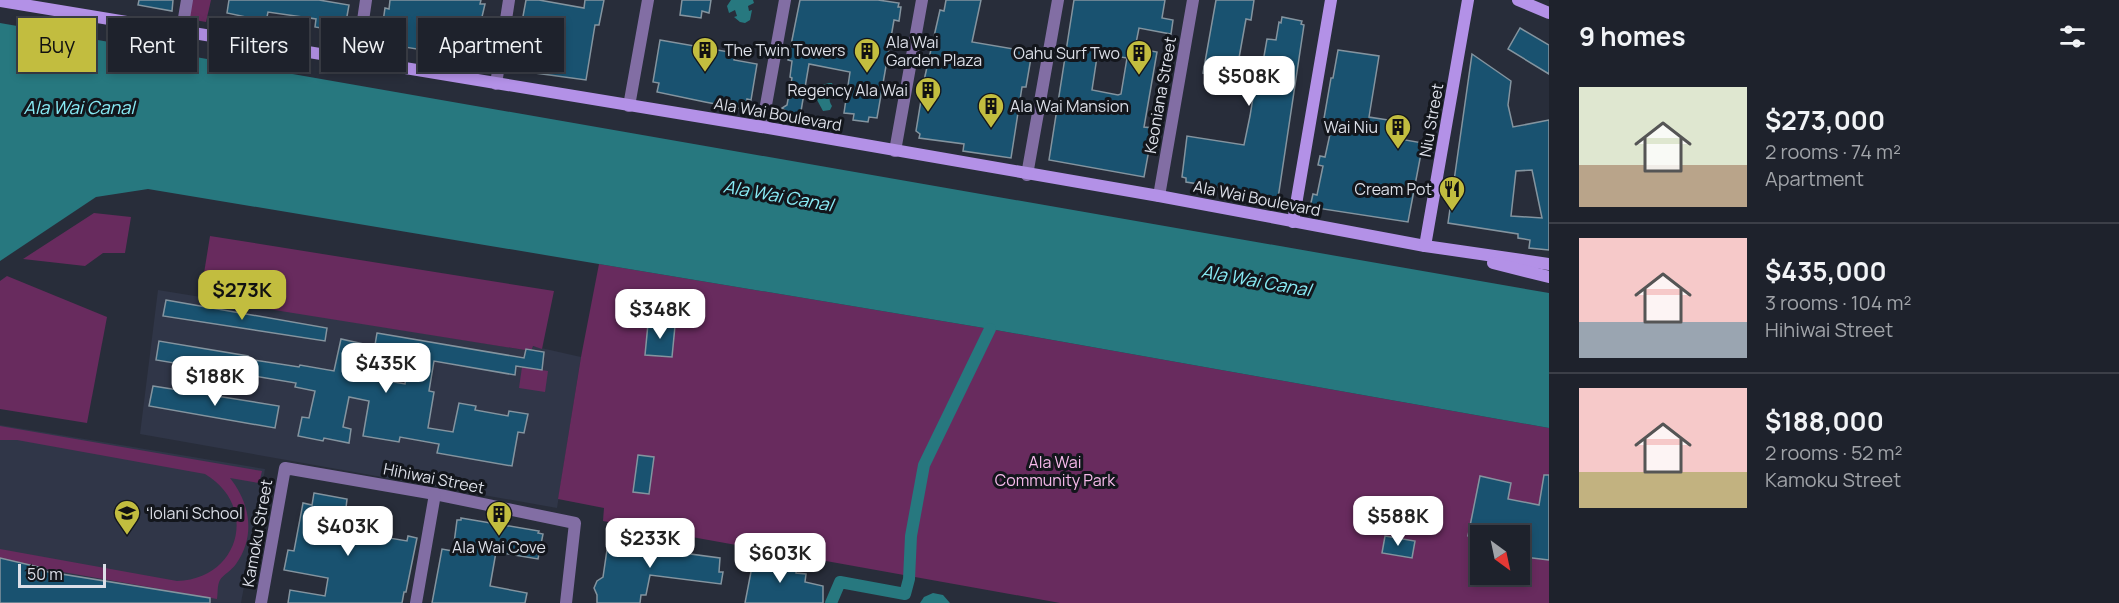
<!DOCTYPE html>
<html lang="en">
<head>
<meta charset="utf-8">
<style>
	body { margin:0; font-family:Manrope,sans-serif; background:#2b2f38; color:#f1f3f6; height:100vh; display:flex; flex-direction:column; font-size:22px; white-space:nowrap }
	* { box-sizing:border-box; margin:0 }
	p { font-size:20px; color:#a1a4a9 }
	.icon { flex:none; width:33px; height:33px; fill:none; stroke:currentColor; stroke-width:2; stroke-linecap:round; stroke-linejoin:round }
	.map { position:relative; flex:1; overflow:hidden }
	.side { display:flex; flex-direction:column; background:#1e222c; width:570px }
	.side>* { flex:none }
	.hud { position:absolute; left:18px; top:18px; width:570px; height:54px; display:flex; gap:12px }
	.needle { width:39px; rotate:147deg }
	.controls { position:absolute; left:1470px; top:525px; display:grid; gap:12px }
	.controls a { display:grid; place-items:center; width:60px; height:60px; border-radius:0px; background:#1e222c; box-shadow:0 3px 9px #0003,0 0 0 2px #3c3f48; font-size:30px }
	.scale { position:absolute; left:18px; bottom:15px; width:88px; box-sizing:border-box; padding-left:6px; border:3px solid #dcdfe8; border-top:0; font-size:16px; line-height:21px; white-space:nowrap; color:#dcdfe8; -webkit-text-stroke:4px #13161c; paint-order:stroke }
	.price { position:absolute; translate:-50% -51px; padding:0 14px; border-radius:12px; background:#fff; color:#222; font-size:20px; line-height:39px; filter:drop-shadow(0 2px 3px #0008) }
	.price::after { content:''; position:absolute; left:50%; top:36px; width:18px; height:14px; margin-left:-9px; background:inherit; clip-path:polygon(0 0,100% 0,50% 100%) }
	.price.current { background:#c2bd3f; color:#111 }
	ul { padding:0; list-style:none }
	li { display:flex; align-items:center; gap:18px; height:150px; padding:0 30px }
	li+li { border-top:2px solid #3c3f48 }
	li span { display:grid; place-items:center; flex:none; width:168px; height:120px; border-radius:0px; color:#555 }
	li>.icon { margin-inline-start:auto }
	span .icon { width:72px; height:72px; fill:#fffc; stroke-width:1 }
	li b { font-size:26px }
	h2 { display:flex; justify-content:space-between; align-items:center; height:72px; padding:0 30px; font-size:26px }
	.chip { padding:0 21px; border-radius:0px; background:#1e222c; box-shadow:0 3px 9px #0003,0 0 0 2px #3c3f48; font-size:21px; line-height:54px }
	.chip.current { background:#c2bd3f; color:#111 }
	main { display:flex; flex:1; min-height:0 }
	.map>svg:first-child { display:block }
	.built { fill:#303648 }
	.green { fill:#682b5e; fill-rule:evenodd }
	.water { fill:#27787f }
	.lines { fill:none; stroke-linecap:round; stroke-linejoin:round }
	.canal { stroke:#27787f; stroke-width:12 }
	.building { fill:#195270; stroke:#84949f; stroke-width:1.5; fill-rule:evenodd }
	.minor { stroke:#826ea4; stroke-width:12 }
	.tertiary { stroke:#826ea4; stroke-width:12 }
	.secondary { stroke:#b391e7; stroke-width:12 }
	.labels { text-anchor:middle; stroke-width:6; stroke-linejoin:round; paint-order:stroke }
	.poi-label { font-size:16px; fill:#dcdfe8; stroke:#13161c; text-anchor:start }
	.street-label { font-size:16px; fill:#dcdfe8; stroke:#13161c }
	.park-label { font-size:16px; fill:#f7baeb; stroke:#13161c }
	.water-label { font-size:18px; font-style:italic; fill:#89ecf6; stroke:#13161c }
</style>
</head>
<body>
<main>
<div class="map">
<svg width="1549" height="603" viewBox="0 0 1549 603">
	<rect width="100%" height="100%" fill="#282d3a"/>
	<g class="built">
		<polygon points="158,290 531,351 532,346 581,357 557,508 140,434"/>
		<polygon points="0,425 265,469 241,603 0,603"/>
	</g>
	<g class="green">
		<polygon points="192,0 211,0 206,22 189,19"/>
		<polygon points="94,213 131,217 125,253 103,253 85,266 23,259"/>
		<polygon points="210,236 554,291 542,349 533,346 531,351 200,298"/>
		<path d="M599 264 990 329 1549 428V603H1060L603 521 604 508 558 499 581 357ZM1480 536H1520V574H1480Z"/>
		<polygon points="7,276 107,317 87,423 0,409 0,281"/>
		<polygon points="522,367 548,371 545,392 519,388"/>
		<path d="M0 426 262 471 259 483 230 478C250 503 256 536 236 564 232 570 223 575 220 580 217 585 218 594 217 599L0 561V549L177 581C240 579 259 506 205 474L17 440H0Z"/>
	</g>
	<g class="water">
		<polygon points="731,0 753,0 754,3 748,6 749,11 752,10 750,20 745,23 740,22 734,17 737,16 735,10 729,13 727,6"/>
		<polygon points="0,23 1549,293 1549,428 990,329 148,189 96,197 0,261"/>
		<path d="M829 83H832L834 88C829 94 828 100 832 106L830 110 823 111 816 98 822 85Z"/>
		<polygon points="933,593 943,595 950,603 920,603 924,597"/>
	</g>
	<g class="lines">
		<polyline class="canal" points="831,603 840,582 905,594 909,579 911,536 924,465 990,329"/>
	</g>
	<g class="building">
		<polygon points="139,0 173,0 172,11 138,5"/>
		<polygon points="229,0 319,0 349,5 346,22 334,20 332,30 315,27 316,19 268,12 265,27 250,24 251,18 227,13"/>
		<polygon points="390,0 481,0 480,4 485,4 478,34 456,31 453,55 380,43 385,8 389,9"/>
		<polygon points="526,0 539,0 584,8 585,0 604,0 599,25 595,25 586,80 528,72 529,68 514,65"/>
		<polygon points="682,0 711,0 709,13 702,11 701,18 680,15"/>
		<polygon points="800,0 878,0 899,3 898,7 901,7 899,21 894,20 877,118 869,117 868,122 853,120 854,114 844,113 850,72 809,64 800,117 785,114 786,111 782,108 787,105 792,78 790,77 792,61 788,60"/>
		<polygon points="946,0 981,0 972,42 1032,52 1026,87 1022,87 1011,158 963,151 964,144 919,138 920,134 916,131 925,76 940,10 944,11"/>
		<path d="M1074 0H1165L1162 18 1173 20 1171 34 1139 28 1135 48 1157 52 1144 127 1153 128 1144 177 1049 160ZM1110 55 1127 58 1121 94 1118 95 1092 90 1097 57 1109 59Z"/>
		<polygon points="1216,0 1254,0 1251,20 1246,19 1239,58 1263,62 1267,39 1276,40 1279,22 1281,23 1282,17 1302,21 1301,24 1304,25 1277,205 1262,202 1262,199 1234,194 1235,190 1214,187 1213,190 1205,188 1205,185 1186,182 1186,178 1182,177 1187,136 1244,145 1250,116 1255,85 1249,84 1249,80 1203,73"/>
		<polygon points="1520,28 1549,45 1549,74 1508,49"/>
		<polygon points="660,40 735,53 734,60 757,64 751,100 747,99 746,107 742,107 742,109 705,102 657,92 659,83 653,82"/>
		<polygon points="1338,50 1379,56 1369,117 1408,123 1405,140 1423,143 1408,222 1310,207 1313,194 1317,195 1323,166 1318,165 1320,156 1325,157 1332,125 1323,124 1331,78 1333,78"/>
		<path d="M1472 54 1511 81 1508 105 1513 127 1549 120V250L1529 248 1530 240 1518 238V234L1448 223ZM1532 170 1542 218 1511 216 1516 171Z"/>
		<polygon points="166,300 327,328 325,341 163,316"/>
		<polygon points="648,324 675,326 672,357 645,355"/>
		<polygon points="377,333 524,358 526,349 544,352 542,370 516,366 515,375 434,361 429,391 434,392 428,428 453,432 459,403 476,406 475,410 508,416 509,411 528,414 524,433 518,432 512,466 437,453 439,444 400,437 399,442 363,436 369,401 349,397 343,427 351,429 349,443 324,438 323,441 298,436 302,417 309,418 315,391 295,387 296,383 156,360 159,341 248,356 248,359 299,367 300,365 334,371 341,339 364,344 358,376 405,384 409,357 374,351"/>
		<polygon points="153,386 279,406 275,428 149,406"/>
		<polygon points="638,455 654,457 649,494 633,492"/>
		<polygon points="1544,475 1549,475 1549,560 1524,557 1524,553 1520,552 1520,536 1480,536 1480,538 1468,536 1480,476 1511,483 1508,499 1539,505"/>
		<polygon points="314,493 347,499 346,508 357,510 353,532 407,541 408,536 417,538 406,592 404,592 402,603 288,603 290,590 325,596 328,578 284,570 288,550 294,551 303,503 312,505"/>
		<polygon points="461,518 539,531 538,533 543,534 538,559 496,552 490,586 527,593 525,603 432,603 442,549 453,551 457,520 461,520"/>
		<polygon points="642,534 669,538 668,551 720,558 719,572 723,572 721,584 650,575 646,595 641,595 640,603 597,603 597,595 594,588 597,581 603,577 608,543 640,547"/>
		<polygon points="1385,536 1415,541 1412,558 1382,553"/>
		<polygon points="754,556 797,563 796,573 806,574 805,582 823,586 823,603 745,603"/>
		<polygon points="0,558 43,568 43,571 210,598 210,603 0,603"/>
	</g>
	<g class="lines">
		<g class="minor">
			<polyline points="182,30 187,0"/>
			<polyline points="357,61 366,0"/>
			<polyline points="496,84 509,0"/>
			<polyline points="895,151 922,0"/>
			<polyline points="1027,175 1058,0"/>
			<polyline points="1159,196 1193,0"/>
			<polyline points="261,603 285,468 435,494 575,523 566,603"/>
			<polyline points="416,603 435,494"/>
		</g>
		<g class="tertiary">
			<polyline points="629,106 648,0"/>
			<polyline points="762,127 785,0"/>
		</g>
		<g class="secondary">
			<polyline points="1518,0 1549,13"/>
			<polyline points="0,1 762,127 1159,196 1425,246 1549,264"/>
			<polyline points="1293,222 1331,0"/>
			<polyline points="1425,246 1468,0"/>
			<polyline points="1493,263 1549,277"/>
		</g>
	</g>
	<defs>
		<g id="building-pin" transform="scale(1.35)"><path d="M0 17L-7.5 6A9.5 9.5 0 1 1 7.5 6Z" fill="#c2bd3f" stroke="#13161c"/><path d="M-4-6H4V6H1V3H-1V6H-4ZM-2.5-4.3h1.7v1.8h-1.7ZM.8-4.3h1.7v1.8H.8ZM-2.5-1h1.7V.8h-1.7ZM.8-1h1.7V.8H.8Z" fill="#111"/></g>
		<g id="restaurant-pin" transform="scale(1.35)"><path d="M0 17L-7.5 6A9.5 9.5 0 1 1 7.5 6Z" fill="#c2bd3f" stroke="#13161c"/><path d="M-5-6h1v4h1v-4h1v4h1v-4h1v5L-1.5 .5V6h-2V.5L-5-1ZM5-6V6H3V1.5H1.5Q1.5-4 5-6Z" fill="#111"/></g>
		<g id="school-pin" transform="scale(1.35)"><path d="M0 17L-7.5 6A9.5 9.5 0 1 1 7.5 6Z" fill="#c2bd3f" stroke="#13161c"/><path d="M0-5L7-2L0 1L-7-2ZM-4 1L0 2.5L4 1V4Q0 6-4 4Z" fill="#111"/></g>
	</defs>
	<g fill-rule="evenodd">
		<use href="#building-pin" x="705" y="50"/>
		<use href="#building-pin" x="867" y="51"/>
		<use href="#building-pin" x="1139" y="53"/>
		<use href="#building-pin" x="928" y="90"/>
		<use href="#building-pin" x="991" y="106"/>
		<use href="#building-pin" x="1398" y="127"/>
		<use href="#restaurant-pin" x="1452" y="189"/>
		<use href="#school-pin" x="127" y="513"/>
		<use href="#building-pin" x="499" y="514"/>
	</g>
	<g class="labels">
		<g class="poi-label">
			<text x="886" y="48">Ala Wai<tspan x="886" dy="18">Garden Plaza</tspan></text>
			<text x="724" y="56">The Twin Towers</text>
			<text x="1120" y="59" text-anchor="end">Oahu Surf Two</text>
			<text x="908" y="96" text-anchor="end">Regency Ala Wai</text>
			<text x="1010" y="112">Ala Wai Mansion</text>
			<text x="1378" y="133" text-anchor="end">Wai Niu</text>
			<text x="1432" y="195" text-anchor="end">Cream Pot</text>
			<text x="146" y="519">ʻIolani School</text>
			<text x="499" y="553" text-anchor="middle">Ala Wai Cove</text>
		</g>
		<g class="street-label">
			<text transform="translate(1160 95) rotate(-80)" y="6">Keoniana Street</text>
			<text transform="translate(778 114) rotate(10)" y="6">Ala Wai Boulevard</text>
			<text transform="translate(1431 120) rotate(-80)" y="6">Niu Street</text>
			<text transform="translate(1257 198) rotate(11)" y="6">Ala Wai Boulevard</text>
			<text transform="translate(434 478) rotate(11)" y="6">Hihiwai Street</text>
			<text transform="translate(257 533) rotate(-80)" y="6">Kamoku Street</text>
		</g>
		<g class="park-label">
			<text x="1055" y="468">Ala Wai<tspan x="1055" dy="18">Community Park</tspan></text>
		</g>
		<g class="water-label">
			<text x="79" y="114">Ala Wai Canal</text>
			<text transform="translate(778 196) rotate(10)" y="6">Ala Wai Canal</text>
			<text transform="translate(1256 281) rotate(10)" y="6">Ala Wai Canal</text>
		</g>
	</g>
</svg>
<div class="controls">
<a><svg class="needle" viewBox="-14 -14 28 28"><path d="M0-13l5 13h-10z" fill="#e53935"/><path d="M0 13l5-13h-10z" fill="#a1a4a9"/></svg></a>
</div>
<div class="scale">50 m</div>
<b class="price" style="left:1249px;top:107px">$508K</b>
<b class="price current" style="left:242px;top:321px">$273K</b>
<b class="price" style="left:660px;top:340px">$348K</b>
<b class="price" style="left:386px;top:394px">$435K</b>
<b class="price" style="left:215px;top:407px">$188K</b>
<b class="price" style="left:1398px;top:547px">$588K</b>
<b class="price" style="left:348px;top:557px">$403K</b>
<b class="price" style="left:650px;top:569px">$233K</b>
<b class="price" style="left:780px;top:584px">$603K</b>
<div class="hud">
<a class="chip current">Buy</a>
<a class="chip">Rent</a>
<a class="chip">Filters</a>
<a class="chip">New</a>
<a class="chip">Apartment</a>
</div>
</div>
<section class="side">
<h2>9 homes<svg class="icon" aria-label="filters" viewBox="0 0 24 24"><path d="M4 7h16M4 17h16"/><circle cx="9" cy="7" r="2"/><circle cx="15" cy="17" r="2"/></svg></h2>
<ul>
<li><span style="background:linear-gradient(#dfe7d0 65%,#b9a48a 0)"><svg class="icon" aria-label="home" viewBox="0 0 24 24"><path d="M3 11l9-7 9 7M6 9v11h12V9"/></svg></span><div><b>$273,000</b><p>2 rooms · 74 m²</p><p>Apartment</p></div></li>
<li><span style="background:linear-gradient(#f6c9c9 70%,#9aa5b1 0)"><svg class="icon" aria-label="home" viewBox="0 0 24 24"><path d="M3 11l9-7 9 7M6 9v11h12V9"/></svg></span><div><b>$435,000</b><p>3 rooms · 104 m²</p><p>Hihiwai Street</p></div></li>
<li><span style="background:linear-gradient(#f6c9c9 70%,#c2b280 0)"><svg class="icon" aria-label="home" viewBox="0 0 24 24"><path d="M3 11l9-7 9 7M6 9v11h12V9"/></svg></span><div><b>$188,000</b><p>2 rooms · 52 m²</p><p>Kamoku Street</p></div></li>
</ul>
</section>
</main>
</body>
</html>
